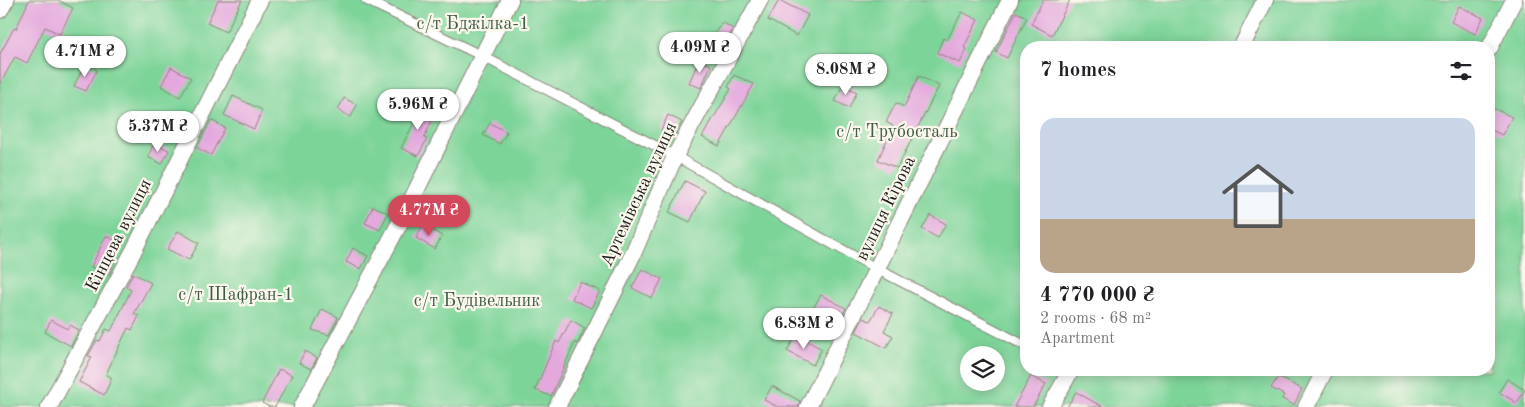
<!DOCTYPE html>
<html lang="en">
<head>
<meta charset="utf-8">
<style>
	body { margin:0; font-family:"Old Standard TT",serif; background:#f2f2f2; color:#202124; height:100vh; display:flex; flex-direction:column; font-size:19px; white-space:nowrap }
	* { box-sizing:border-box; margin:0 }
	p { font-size:16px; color:#757577 }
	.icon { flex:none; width:28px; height:28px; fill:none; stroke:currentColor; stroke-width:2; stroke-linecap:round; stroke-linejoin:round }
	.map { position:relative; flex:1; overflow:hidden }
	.side { position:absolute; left:1020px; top:41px; width:475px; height:335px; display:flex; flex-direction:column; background:#fff; border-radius:20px; box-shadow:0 2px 12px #0003 }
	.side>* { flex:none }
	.fabs { position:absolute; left:960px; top:346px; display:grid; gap:10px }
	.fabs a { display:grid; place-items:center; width:45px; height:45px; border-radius:50%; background:#fff; box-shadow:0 2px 12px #0003; font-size:25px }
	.price { position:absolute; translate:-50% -42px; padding:0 11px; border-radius:18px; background:#fff; color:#222; font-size:16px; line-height:32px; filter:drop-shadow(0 1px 2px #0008) }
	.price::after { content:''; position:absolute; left:50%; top:30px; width:15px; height:11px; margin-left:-8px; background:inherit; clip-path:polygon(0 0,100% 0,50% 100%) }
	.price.selected { background:#d1495b; color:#fff }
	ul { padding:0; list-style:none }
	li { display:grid; align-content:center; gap:10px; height:265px; padding:0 20px }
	li span { display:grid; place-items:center; height:155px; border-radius:15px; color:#555 }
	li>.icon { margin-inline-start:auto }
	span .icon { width:90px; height:90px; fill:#fffc; stroke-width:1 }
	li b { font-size:21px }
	h2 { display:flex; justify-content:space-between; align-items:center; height:60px; padding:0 20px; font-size:21px }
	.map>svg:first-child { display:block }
	.green { fill:#7dd499; stroke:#4c785a; fill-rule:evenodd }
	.building { fill:#e4a8dd }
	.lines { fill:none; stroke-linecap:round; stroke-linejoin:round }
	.lane-casing { stroke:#898479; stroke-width:11 }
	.street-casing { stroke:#898479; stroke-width:18 }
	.lane { stroke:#fff; stroke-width:9 }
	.street { stroke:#fff; stroke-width:16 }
	.labels { text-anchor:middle; stroke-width:4.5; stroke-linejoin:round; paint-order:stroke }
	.park-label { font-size:18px; fill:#3e5c48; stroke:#fbf7ec }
	.street-label { font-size:18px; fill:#1c1c1c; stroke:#fbf7ec }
</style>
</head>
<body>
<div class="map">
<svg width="1525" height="407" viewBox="0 0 1525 407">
	<rect width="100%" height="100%" fill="#fbf7ec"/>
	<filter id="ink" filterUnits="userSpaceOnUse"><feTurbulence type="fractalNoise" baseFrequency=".02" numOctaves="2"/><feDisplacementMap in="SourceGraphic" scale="10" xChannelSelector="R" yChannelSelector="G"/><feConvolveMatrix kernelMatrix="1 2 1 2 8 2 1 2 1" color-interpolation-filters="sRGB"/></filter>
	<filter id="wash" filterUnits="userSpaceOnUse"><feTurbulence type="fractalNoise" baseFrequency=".0096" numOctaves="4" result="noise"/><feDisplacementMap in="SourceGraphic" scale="20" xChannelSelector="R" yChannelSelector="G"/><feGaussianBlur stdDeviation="1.12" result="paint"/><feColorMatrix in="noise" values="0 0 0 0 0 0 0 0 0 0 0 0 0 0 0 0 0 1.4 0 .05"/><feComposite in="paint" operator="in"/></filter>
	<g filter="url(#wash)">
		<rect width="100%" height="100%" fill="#f6ebd6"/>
		<path class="green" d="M0 0H1525V407H0ZM1026 48H1489V370H1026ZM969 355H996V382H969Z"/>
		<g id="blocks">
			<g class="building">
				<polygon points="29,0 58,0 73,8 60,34 45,27 27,63 15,57 0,84 0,54 14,28 16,29"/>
				<polygon points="218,0 242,0 226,32 207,23"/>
				<polygon points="779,0 808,15 797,36 768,20"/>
				<polygon points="1043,0 1070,0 1052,35 1031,24"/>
				<polygon points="1459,6 1483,18 1475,34 1451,22"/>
				<polygon points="962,12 978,20 964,47 967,49 960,63 937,53 943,38 947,40"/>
				<polygon points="1016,12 1027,17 1007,58 996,52"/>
				<polygon points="722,22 733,29 725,43 713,36"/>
				<polygon points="699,60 711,65 701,88 689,83"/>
				<polygon points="85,64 97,70 86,91 74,86"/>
				<polygon points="171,67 191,78 180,97 161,86"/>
				<polygon points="734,75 754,84 719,146 702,137 731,89 728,87"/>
				<polygon points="919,76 939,86 897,168 878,160 893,126 886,122 896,103 904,107"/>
				<polygon points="843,85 857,92 849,108 835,101"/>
				<polygon points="233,96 262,110 254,129 224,115"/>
				<polygon points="344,98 357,105 351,117 338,110"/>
				<polygon points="417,105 435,114 424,138 427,139 418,156 401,148 415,121 410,119"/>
				<polygon points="1493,108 1512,117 1502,135 1489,129 1489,116"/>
				<polygon points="176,112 189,119 179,139 165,132"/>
				<polygon points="668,115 682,122 674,137 661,130"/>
				<polygon points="211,120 225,128 211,155 197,148"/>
				<polygon points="490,123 507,132 500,144 483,135"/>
				<polygon points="154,143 169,150 162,164 148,157"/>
				<polygon points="685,181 705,191 690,222 669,212"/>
				<polygon points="373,206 388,213 380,230 365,223"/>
				<polygon points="930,215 946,224 938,238 922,229"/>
				<polygon points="423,225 442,236 435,249 416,238"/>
				<polygon points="178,231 199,243 189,260 167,249"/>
				<polygon points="106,236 122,243 109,275 91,267"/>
				<polygon points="353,248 368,256 361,269 346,262"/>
				<polygon points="642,269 662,279 652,298 632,288"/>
				<polygon points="133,273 151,283 134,314 139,316 132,330 128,328 106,374 112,378 104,395 79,382 92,357 88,356 97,340 100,341 106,329 111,331 131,290 126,287"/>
				<polygon points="580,282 600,291 591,308 572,299"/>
				<polygon points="821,295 846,308 838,324 812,310"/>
				<polygon points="879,306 893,314 884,331 893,336 886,348 856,332 863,318 870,321"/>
				<polygon points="322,309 338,317 329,335 312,330"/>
				<polygon points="51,320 68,329 70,325 79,330 71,346 45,332"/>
				<polygon points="571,320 585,328 577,344 575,342 551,396 535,390 556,341 559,343"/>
				<polygon points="796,335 822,349 813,365 787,351"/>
				<polygon points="305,351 317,358 311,369 299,363"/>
				<polygon points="279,369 292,375 275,407 270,407 262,403"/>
				<polygon points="1031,376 1046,384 1033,407 1014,407"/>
				<polygon points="1278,377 1302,389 1294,405 1282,399 1284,395 1271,388"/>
				<polygon points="1507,379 1525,390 1517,403 1499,392"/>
				<polygon points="772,386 800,401 798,407 778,407 764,400"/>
				<polygon points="1076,392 1103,407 1067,407"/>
			</g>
		</g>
	</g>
	<g filter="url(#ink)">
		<use href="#blocks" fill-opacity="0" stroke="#898479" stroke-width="1"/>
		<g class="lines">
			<g class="lane-casing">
				<polyline id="lane" points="366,0 482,56 675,156 877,269 1026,346"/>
			</g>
			<g class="street-casing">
				<g id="street">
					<polyline points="0,10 6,0"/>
					<polyline points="1241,48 1265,0"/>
					<polyline points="1489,49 1514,0"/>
					<polyline points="49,407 133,252 260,0"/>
					<polyline points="302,407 406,211 510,0"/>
					<polyline points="557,407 632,256 675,156 760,0"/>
					<polyline points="808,407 1010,0"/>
					<polyline points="1050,407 1071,370"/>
					<polyline points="1306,407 1325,370"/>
				</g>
			</g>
			<use href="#lane" class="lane"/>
			<use href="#street" class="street"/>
		</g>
	</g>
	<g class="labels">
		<g class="park-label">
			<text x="473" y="29">с/т Бджілка-1</text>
			<text x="897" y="137">с/т Трубосталь</text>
			<text x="236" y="300">с/т Шафран-1</text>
			<text x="477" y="306">с/т Будівельник</text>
		</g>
		<g class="street-label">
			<text transform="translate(638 194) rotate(-65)" y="6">Артемівська вулиця</text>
			<text transform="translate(885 208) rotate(-64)" y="6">вулиця Кірова</text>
			<text transform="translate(118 235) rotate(-63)" y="6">Кінцева вулиця</text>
		</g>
	</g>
</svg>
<div class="fabs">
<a><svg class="icon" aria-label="layers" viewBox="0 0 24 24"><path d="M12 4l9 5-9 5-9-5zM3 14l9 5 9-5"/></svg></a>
</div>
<b class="price" style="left:700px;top:74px">4.09M ₴</b>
<b class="price" style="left:85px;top:78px">4.71M ₴</b>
<b class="price" style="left:846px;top:96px">8.08M ₴</b>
<b class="price" style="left:418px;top:131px">5.96M ₴</b>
<b class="price" style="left:158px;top:153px">5.37M ₴</b>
<b class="price selected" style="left:429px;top:237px">4.77M ₴</b>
<b class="price" style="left:804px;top:350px">6.83M ₴</b>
<section class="side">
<h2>7 homes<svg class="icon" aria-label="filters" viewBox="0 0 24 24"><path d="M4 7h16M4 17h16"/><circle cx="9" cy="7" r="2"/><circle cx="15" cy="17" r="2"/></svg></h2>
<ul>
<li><span style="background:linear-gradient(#c9d6e8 65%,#b9a48a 0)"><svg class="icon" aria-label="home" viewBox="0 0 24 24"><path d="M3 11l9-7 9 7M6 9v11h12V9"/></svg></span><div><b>4 770 000 ₴</b><p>2 rooms · 68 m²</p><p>Apartment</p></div></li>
</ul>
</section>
</div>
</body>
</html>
